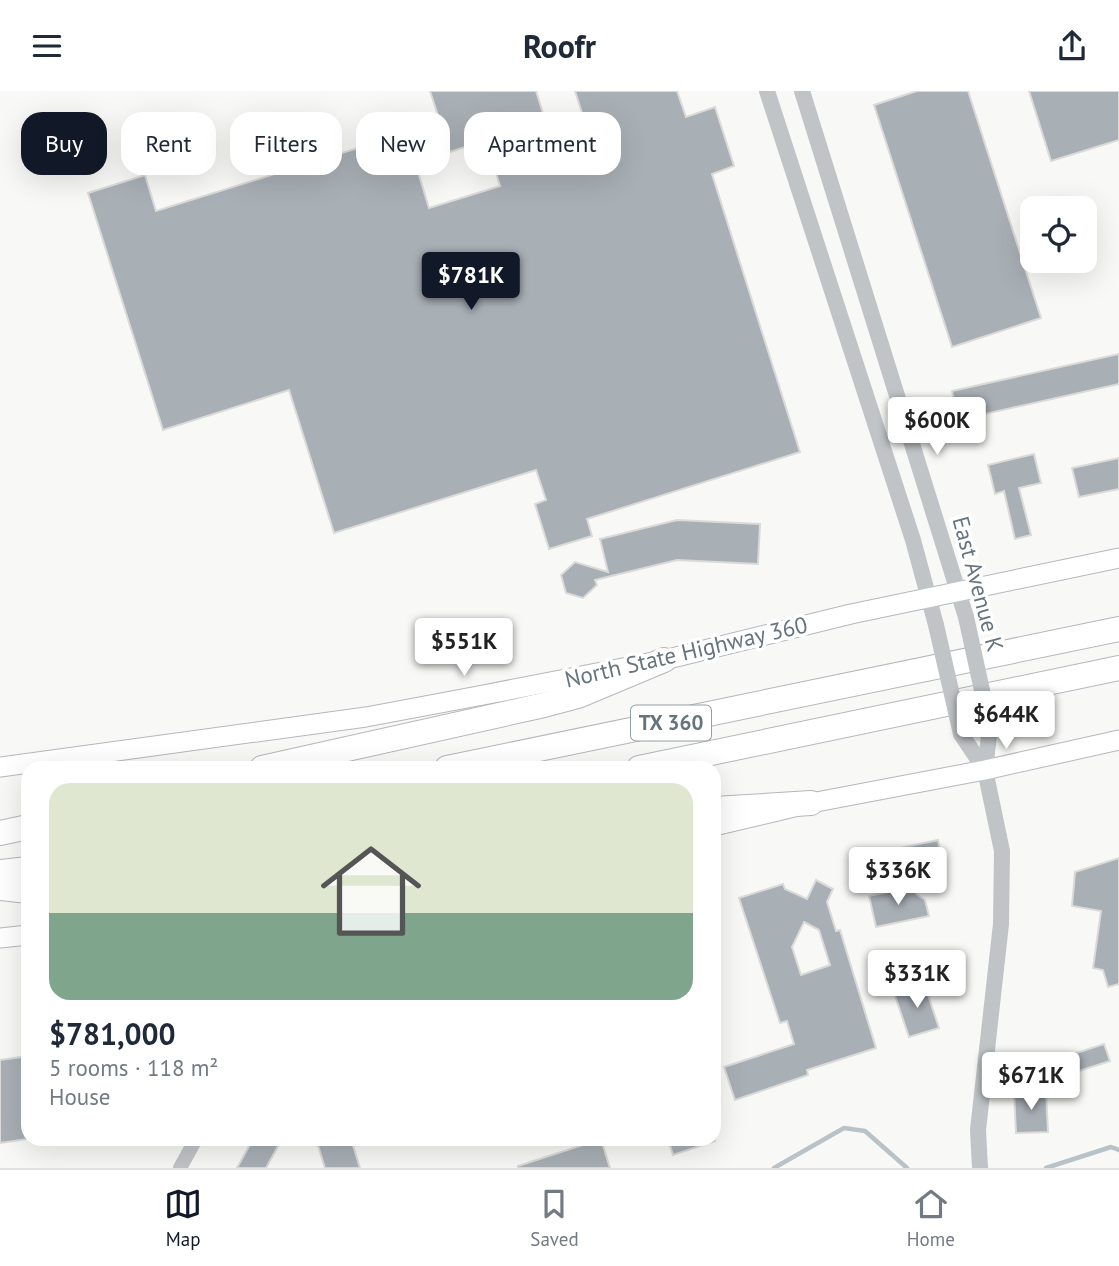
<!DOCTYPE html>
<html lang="en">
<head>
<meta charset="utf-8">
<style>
	body { margin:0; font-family:"PT Sans",sans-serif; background:#f2f2f3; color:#1f2937; height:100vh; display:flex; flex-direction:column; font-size:26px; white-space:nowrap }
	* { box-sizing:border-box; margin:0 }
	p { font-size:23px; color:#747a83 }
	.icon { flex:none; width:38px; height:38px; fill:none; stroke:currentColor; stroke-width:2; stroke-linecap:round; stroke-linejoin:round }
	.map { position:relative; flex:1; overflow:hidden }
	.details { position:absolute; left:21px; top:670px; width:700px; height:385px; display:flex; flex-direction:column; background:#fff; border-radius:21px; box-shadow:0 7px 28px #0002 }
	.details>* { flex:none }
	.banner { position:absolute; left:21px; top:21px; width:700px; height:63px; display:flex; gap:14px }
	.buttons { position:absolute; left:1020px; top:105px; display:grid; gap:14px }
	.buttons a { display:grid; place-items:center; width:77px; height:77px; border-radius:14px; background:#fff; box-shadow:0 7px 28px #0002; font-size:35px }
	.price { position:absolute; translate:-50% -60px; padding:0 16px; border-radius:7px; background:#fff; color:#222; font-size:23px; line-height:46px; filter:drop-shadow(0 2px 4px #0008) }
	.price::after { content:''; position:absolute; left:50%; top:42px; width:21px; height:16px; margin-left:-10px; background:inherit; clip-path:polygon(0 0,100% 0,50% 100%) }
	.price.current { background:#111827; color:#fff }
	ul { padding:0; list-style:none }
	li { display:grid; align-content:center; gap:14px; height:371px; padding:0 28px }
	li span { display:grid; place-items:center; height:217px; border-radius:21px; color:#555 }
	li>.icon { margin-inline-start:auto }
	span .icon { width:126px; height:126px; fill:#fffc; stroke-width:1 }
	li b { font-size:30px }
	.chip { padding:0 24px; border-radius:21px; background:#fff; box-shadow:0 7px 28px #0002; font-size:24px; line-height:63px }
	.chip.current { background:#111827; color:#fff }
	header { display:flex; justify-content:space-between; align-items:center; height:91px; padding:0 28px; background:#fff; font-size:32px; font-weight:700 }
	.tab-bar { display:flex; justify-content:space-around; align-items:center; height:98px; border-top:2px solid #e0e1e3; background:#fff; font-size:19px; color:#747a83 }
	.tab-bar a { display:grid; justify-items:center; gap:4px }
	.tab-bar .current { color:#111827 }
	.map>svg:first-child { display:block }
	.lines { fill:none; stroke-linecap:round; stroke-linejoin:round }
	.stream { stroke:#b9c3c7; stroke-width:4.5 }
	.building { fill:#a8afb5; stroke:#dadad9; stroke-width:2; fill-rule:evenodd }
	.secondary-casing { stroke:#b3b8bc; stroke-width:21 }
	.motorway-casing { stroke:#b4b7ba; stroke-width:26 }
	.minor { stroke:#c0c4c7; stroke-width:14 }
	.tertiary { stroke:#c0c4c7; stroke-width:16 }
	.secondary { stroke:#fff; stroke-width:19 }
	.motorway { stroke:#fff; stroke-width:24 }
	.tertiary-bridge { stroke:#c0c4c7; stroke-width:16 }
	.labels { text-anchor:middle; stroke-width:7; stroke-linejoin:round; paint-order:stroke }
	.shield { fill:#fff; stroke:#949ea5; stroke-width:2 }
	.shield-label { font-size:21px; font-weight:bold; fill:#66747e }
	.street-label { font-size:23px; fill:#66747e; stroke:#fff }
</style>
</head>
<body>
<header><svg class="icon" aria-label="menu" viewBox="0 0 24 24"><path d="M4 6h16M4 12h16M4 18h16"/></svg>Roofr<svg class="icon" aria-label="share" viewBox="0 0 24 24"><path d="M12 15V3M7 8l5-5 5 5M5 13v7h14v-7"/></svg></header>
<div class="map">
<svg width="1119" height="1077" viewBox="0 0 1119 1077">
	<rect width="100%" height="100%" fill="#f8f8f6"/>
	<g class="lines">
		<g class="stream">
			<polyline points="774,1077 844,1037 865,1040 907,1077"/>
			<polyline points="1046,1077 1111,1056 1119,1059"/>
		</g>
	</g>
	<g class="building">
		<polygon points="430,0 536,0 557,67 593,56 575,0 677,0 686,26 715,16 734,75 712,83 800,361 587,428 592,445 549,458 535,413 546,409 536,379 334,442 289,299 163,339 88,102 145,84 156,120 406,42 429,117 500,95 486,49 450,61"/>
		<polygon points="917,0 968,0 1041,227 952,256 874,14"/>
		<polygon points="1029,0 1119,0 1119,49 1051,70"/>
		<polygon points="1119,263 1119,293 958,329 952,300"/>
		<polygon points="1034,363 1041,392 1019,397 1031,444 1015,448 1004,400 995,403 988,374"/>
		<polygon points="1119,367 1119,398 1079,406 1072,377"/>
		<polygon points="677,429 760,433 758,473 677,469 595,489 597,494 583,507 566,502 561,484 575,471 608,481 600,448"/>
		<polygon points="938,749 941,764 867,780 863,765"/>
		<polygon points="1119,767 1119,893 1108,896 1103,879 1093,877 1101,820 1072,815 1075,781"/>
		<path d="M816 789 833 798 827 811 836 840 840 839 876 957 807 979 808 984 735 1009 724 976 794 953 787 930 780 932 739 807 783 793 785 798 807 808ZM804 831 819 839 830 874 801 884 792 856Z"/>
		<polygon points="914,795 916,803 925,809 929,825 876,836 869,805"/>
		<polygon points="924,892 939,937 909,946 894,902"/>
		<polygon points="1104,953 1110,970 1060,986 1055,969"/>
		<polygon points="28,965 28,1048 0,1052 0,969"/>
		<polygon points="1046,1000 1048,1041 1016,1042 1014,1001"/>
		<polygon points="253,1048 282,1048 266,1077 237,1077"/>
		<polygon points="316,1048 351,1048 360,1077 325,1077"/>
		<polygon points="601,1048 610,1077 518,1077 518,1075"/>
		<polygon points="668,1048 715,1048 715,1050 673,1064"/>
	</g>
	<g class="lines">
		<g class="secondary-casing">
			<g id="secondary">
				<polyline points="0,676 366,626 478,605 664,569 851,523 1119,467"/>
				<polyline points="714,735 811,712 985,679 1119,649"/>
				<polyline points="0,847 28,844"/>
			</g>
		</g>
		<g class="motorway-casing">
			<g id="motorway">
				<polyline points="262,677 544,614 578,605 664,569"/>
				<polyline points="447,677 1119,538"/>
				<polyline points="639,677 1119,577"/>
				<polyline points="714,718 811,712"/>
				<polyline points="0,742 28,736"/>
				<polyline points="0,781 28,778"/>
				<polyline points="0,797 28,800"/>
			</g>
		</g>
		<polyline class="minor" points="180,1077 196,1048"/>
		<g class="tertiary">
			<polyline points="767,0 913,449 936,534"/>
			<polyline points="802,0 966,526"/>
			<polyline points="961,643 985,679 1002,760 1001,833 978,1039 980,1077"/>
			<polyline points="985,679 990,636"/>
		</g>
		<use href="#secondary" class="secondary"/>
		<use href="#motorway" class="motorway"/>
		<g class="tertiary-bridge">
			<polyline points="966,526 990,636"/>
			<polyline points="936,534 961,643"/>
		</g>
	</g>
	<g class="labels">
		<rect class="shield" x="631" y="614.5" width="80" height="35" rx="5"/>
		<g class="shield-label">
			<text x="671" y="639">TX 360</text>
		</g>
		<g class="street-label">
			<text transform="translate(978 493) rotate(75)" y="8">East Avenue K</text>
			<text transform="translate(686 561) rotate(-13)" y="8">North State Highway 360</text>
		</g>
	</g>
</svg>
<div class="buttons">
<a><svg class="icon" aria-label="locate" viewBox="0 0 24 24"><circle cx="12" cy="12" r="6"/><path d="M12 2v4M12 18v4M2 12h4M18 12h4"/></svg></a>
</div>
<b class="price current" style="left:471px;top:221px">$781K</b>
<b class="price" style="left:937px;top:366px">$600K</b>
<b class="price" style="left:464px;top:587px">$551K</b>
<b class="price" style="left:1006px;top:660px">$644K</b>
<b class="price" style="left:898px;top:816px">$336K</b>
<b class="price" style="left:917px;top:919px">$331K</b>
<b class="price" style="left:1031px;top:1021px">$671K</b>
<div class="banner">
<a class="chip current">Buy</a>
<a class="chip">Rent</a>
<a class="chip">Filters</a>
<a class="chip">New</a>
<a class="chip">Apartment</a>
</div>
<section class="details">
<ul>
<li><span style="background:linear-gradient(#dfe7d0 60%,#7fa58c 0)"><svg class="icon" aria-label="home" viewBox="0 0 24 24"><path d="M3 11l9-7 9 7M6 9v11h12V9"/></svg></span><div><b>$781,000</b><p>5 rooms · 118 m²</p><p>House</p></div></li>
</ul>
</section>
</div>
<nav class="tab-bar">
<a class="current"><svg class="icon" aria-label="map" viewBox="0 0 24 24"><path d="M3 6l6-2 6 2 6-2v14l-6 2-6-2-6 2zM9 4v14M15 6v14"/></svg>Map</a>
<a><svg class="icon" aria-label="saved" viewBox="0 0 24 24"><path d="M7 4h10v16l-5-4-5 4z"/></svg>Saved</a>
<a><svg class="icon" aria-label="home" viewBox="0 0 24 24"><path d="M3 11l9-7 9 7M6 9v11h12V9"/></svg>Home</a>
</nav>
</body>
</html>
